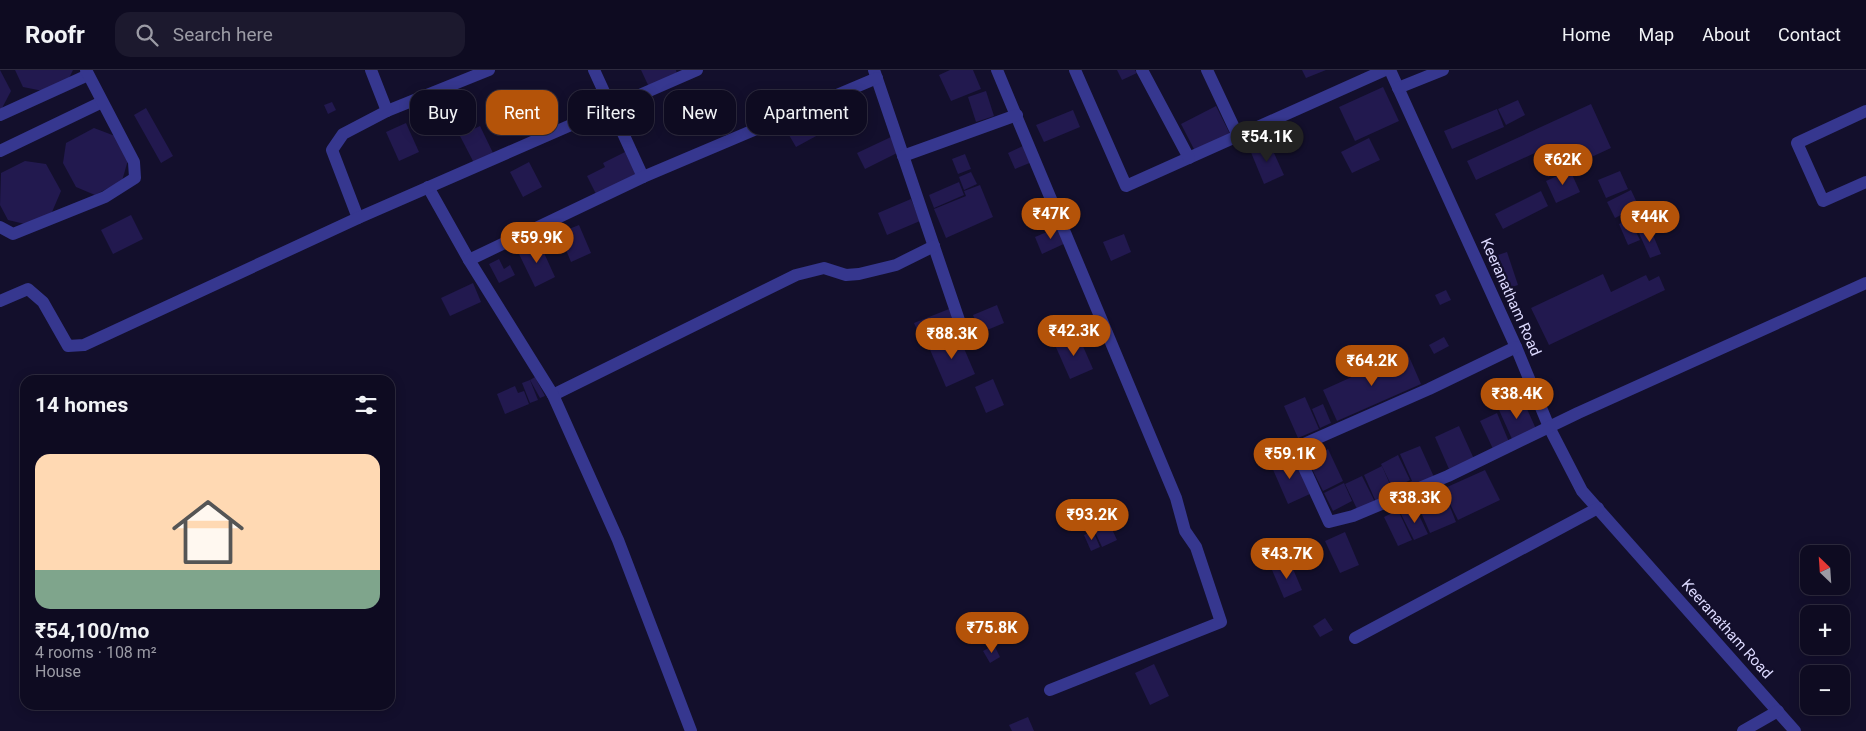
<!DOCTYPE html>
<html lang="en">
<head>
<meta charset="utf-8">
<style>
	body { margin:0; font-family:Roboto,sans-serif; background:#1c192e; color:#f1f3f6; height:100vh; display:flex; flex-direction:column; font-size:19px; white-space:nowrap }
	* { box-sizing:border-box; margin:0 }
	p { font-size:16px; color:#9b9ba5 }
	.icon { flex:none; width:28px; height:28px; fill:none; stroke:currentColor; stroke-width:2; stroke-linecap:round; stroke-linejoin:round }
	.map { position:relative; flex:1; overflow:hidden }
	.sheet { position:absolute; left:20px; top:305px; width:375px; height:335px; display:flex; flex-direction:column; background:#0e0b21; border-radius:15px; box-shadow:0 2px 12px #0003,0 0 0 1px #2e2b3f }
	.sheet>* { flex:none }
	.hud { position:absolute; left:410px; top:20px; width:475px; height:45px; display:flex; gap:10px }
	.needle { width:32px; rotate:335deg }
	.tools { position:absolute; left:1800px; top:475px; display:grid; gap:10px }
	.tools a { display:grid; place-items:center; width:50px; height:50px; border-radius:10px; background:#0e0b21; box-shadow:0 2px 12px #0003,0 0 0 1px #2e2b3f; font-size:25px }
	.price { position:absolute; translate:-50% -42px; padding:0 11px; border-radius:18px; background:#b45309; color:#fff; font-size:16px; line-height:32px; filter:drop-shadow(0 1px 2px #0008) }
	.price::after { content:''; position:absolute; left:50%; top:30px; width:15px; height:11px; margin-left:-8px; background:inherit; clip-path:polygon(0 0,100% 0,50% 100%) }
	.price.on { background:#222; color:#fff }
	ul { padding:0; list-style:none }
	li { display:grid; align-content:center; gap:10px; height:265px; padding:0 15px }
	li+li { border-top:1px solid #2e2b3f }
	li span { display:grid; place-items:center; height:155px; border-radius:15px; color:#555 }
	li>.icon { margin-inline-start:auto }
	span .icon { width:90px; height:90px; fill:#fffc; stroke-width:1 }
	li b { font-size:21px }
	h2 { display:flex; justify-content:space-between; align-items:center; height:60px; padding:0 15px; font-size:21px }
	.chip { padding:0 18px; border-radius:15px; background:#0e0b21; box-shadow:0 2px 12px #0003,0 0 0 1px #2e2b3f; font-size:18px; line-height:45px }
	.chip.on { background:#b45309; color:#fff }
	header { display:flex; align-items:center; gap:30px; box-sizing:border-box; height:70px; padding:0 25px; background:#0e0b21; border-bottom:1px solid #2e2b3f }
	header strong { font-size:24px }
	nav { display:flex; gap:28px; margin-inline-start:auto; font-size:18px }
	.search { width:350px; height:45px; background:#1c192e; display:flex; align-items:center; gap:12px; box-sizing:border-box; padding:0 18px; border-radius:15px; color:#9b9ba5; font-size:19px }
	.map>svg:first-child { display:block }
	.building { fill:#22194f }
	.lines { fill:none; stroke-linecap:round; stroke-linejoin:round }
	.minor { stroke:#36378f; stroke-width:12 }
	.labels { text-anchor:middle; stroke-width:4.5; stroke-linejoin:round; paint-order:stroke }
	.street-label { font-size:15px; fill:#dddaff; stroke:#130f2c }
</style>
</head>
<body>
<header>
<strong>Roofr</strong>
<div class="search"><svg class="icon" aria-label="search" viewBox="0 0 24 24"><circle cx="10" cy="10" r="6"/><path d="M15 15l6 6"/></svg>Search here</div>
<nav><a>Home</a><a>Map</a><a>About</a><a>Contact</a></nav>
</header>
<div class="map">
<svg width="1866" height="661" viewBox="0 0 1866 661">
	<rect width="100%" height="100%" fill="#130f2c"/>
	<g class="building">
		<polygon points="0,0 11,21 0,42"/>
		<polygon points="15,0 73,0 68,10 43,21 23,17"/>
		<polygon points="641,0 676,0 677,4 649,17"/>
		<polygon points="950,0 973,0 981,19 951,31 939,5"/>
		<polygon points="1117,0 1135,0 1137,3 1122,10"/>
		<polygon points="1302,0 1326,0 1306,8"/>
		<polygon points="1383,17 1399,51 1355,71 1339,37"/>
		<polygon points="986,21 994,46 976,52 968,27"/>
		<polygon points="1518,30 1525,45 1506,55 1498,39"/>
		<polygon points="332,32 336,40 328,44 324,35"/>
		<polygon points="1591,34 1611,78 1548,107 1537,82 1476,110 1467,91"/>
		<polygon points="1216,36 1231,66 1196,83 1181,54"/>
		<polygon points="146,38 173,86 161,93 134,45"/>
		<polygon points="1497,39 1504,57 1452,79 1444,61"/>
		<polygon points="1073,40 1080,57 1044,72 1036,55"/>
		<polygon points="406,53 419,82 399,91 386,62"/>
		<polygon points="812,53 818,65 796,77 789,65"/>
		<polygon points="480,56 493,83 474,93 460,66"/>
		<polygon points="94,58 115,66 128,90 122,111 95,125 76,117 63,93 66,73"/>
		<polygon points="891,67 899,82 865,99 857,83"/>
		<polygon points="1369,68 1380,90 1352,103 1341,82"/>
		<polygon points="1269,72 1284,105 1264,114 1250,80"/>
		<polygon points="1025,75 1032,92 1015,99 1008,83"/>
		<polygon points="625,82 638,109 598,128 587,106 605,97 603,93"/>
		<polygon points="965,84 971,99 958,104 952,89"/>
		<polygon points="25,91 46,94 61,121 52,142 29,155 8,150 0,135 1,103"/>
		<polygon points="529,92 542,117 523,127 510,102"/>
		<polygon points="1570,100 1580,122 1556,133 1546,111"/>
		<polygon points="1620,101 1628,119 1606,128 1598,110"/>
		<polygon points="971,102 977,114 964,120 959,107"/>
		<polygon points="959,112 964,125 934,138 929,125"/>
		<polygon points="980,115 993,147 946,168 934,139 966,126 964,121"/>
		<polygon points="1631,120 1648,156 1636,162 1640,170 1628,175 1619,154 1631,149 1627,142 1615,148 1607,132"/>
		<polygon points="1541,121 1548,136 1503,159 1495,144"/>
		<polygon points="911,129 920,151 887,165 878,143"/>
		<polygon points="131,145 143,169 113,184 101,160"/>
		<polygon points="579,155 591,183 571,192 559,163"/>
		<polygon points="1061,156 1068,172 1042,184 1035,167"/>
		<polygon points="1650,158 1661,184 1650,188 1639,163"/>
		<polygon points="1124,164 1131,182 1111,191 1103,172"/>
		<polygon points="539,172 555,207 535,217 518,182"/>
		<polygon points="1507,182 1518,215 1509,218 1498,185"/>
		<polygon points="499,189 504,199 510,195 515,205 499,213 489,194"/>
		<polygon points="1603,204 1611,222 1646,205 1649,211 1659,206 1665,220 1549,275 1531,238"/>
		<polygon points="473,213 481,232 450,246 441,228"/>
		<polygon points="1446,220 1451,230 1440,235 1435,225"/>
		<polygon points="997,235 1004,253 980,263 973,245"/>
		<polygon points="949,239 957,259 923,273 914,253"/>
		<polygon points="957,262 975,304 946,317 928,275"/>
		<polygon points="1078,265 1093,299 1070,309 1055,275"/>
		<polygon points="1444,267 1449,276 1434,284 1429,275"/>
		<polygon points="1407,282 1421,314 1337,351 1323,320"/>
		<polygon points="535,307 545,326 540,328 530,310"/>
		<polygon points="993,309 1004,335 986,343 975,317"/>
		<polygon points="530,310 538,330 530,333 522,313"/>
		<polygon points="515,316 518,323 524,321 529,334 505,344 497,324"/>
		<polygon points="1305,327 1319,359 1298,368 1284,336"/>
		<polygon points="1523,330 1536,359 1512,369 1499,340"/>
		<polygon points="1323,334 1331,353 1320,358 1312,339"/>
		<polygon points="1497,343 1509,372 1493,379 1480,351"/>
		<polygon points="1459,356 1474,389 1449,399 1435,367"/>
		<polygon points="1420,376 1434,407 1395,422 1394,419 1412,411 1400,384"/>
		<polygon points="1328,379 1343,411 1323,421 1307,389"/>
		<polygon points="1293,385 1310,424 1288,434 1271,395"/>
		<polygon points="1398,385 1410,410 1393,419 1381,394"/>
		<polygon points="1382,396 1392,419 1389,421 1392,420 1394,424 1376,432 1364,405"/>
		<polygon points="1485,400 1500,430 1458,450 1445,424 1456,452 1430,463 1416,431"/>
		<polygon points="1362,406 1375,432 1358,441 1345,414"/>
		<polygon points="1344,413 1352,431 1333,441 1324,423"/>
		<polygon points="1415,437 1428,464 1414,470 1401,444"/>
		<polygon points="1398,440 1412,470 1398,476 1384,447"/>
		<polygon points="1110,455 1117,470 1102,477 1095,462"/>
		<polygon points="1093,461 1100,477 1091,481 1084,465"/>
		<polygon points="1345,462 1359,495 1340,503 1325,471"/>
		<polygon points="1282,474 1289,489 1271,497 1264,481"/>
		<polygon points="1290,492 1302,520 1284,528 1272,500"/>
		<polygon points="1325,548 1333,560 1320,567 1313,556"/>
		<polygon points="994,575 1000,587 990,593 983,581"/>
		<polygon points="1154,594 1169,626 1150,635 1135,603"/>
		<polygon points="1028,647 1034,661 1012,661 1009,655"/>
	</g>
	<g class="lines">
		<g class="minor">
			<polyline points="594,0 643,107"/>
			<polyline points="874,0 962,259"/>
			<polyline points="997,0 1176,428 1185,461 1196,477 1221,552 1050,620"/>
			<polyline points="1075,0 1126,116 1385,0"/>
			<polyline points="1142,0 1189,88"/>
			<polyline points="1207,0 1238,66"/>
			<polyline points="1390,0 1516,277 1549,357 1582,421 1795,661"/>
			<polyline points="1398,18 1443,0"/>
			<polyline points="387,41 489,0"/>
			<polyline points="1866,41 1797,73 1823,131 1866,112"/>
			<polyline points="0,45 88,5"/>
			<polyline points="0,81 102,32"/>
			<polyline points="903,86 1017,45"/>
			<polyline points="428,117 469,190"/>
			<polyline points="358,148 332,80 343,64 387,41 371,0"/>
			<polyline points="0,157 13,164 105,127 135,108 134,92 86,0"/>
			<polyline points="0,231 28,219 43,232 68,276 84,275 358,148 697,0"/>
			<polyline points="1516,277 1429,319 1295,378 1329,452 1353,446 1448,406 1578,343 1866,213"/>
			<polyline points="553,325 796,205 824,198 846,205 859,204 896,195 934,176"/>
			<polyline points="1355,568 1598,438"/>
			<polyline points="691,661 618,470 553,325 469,190 643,107 877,8"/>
			<polyline points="1743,661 1778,641"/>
		</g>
	</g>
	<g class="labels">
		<g class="street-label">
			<text transform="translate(1511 227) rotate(66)" y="5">Keeranatham Road</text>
			<text transform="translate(1727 559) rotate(48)" y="5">Keeranatham Road</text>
		</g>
	</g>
</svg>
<div class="tools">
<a><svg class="needle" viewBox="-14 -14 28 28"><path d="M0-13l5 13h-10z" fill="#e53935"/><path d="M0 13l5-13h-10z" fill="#9b9ba5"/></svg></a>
<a>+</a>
<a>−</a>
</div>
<b class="price on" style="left:1267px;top:93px">₹54.1K</b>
<b class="price" style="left:1563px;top:116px">₹62K</b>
<b class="price" style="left:1051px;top:170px">₹47K</b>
<b class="price" style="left:1650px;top:173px">₹44K</b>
<b class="price" style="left:537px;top:194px">₹59.9K</b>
<b class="price" style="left:1074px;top:287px">₹42.3K</b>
<b class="price" style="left:952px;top:290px">₹88.3K</b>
<b class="price" style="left:1372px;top:317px">₹64.2K</b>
<b class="price" style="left:1517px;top:350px">₹38.4K</b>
<b class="price" style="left:1290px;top:410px">₹59.1K</b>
<b class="price" style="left:1415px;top:454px">₹38.3K</b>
<b class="price" style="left:1092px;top:471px">₹93.2K</b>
<b class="price" style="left:1287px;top:510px">₹43.7K</b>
<b class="price" style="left:992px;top:584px">₹75.8K</b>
<div class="hud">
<a class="chip">Buy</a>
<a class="chip on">Rent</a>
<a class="chip">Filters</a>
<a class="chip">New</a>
<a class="chip">Apartment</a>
</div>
<section class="sheet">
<h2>14 homes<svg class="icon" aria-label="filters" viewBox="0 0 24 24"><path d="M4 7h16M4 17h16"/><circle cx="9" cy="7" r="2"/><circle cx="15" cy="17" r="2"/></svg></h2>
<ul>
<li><span style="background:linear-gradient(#ffd9b3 75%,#7fa58c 0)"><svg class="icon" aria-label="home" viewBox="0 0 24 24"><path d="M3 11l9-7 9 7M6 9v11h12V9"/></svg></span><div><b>₹54,100/mo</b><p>4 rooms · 108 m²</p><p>House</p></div></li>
</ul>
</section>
</div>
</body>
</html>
